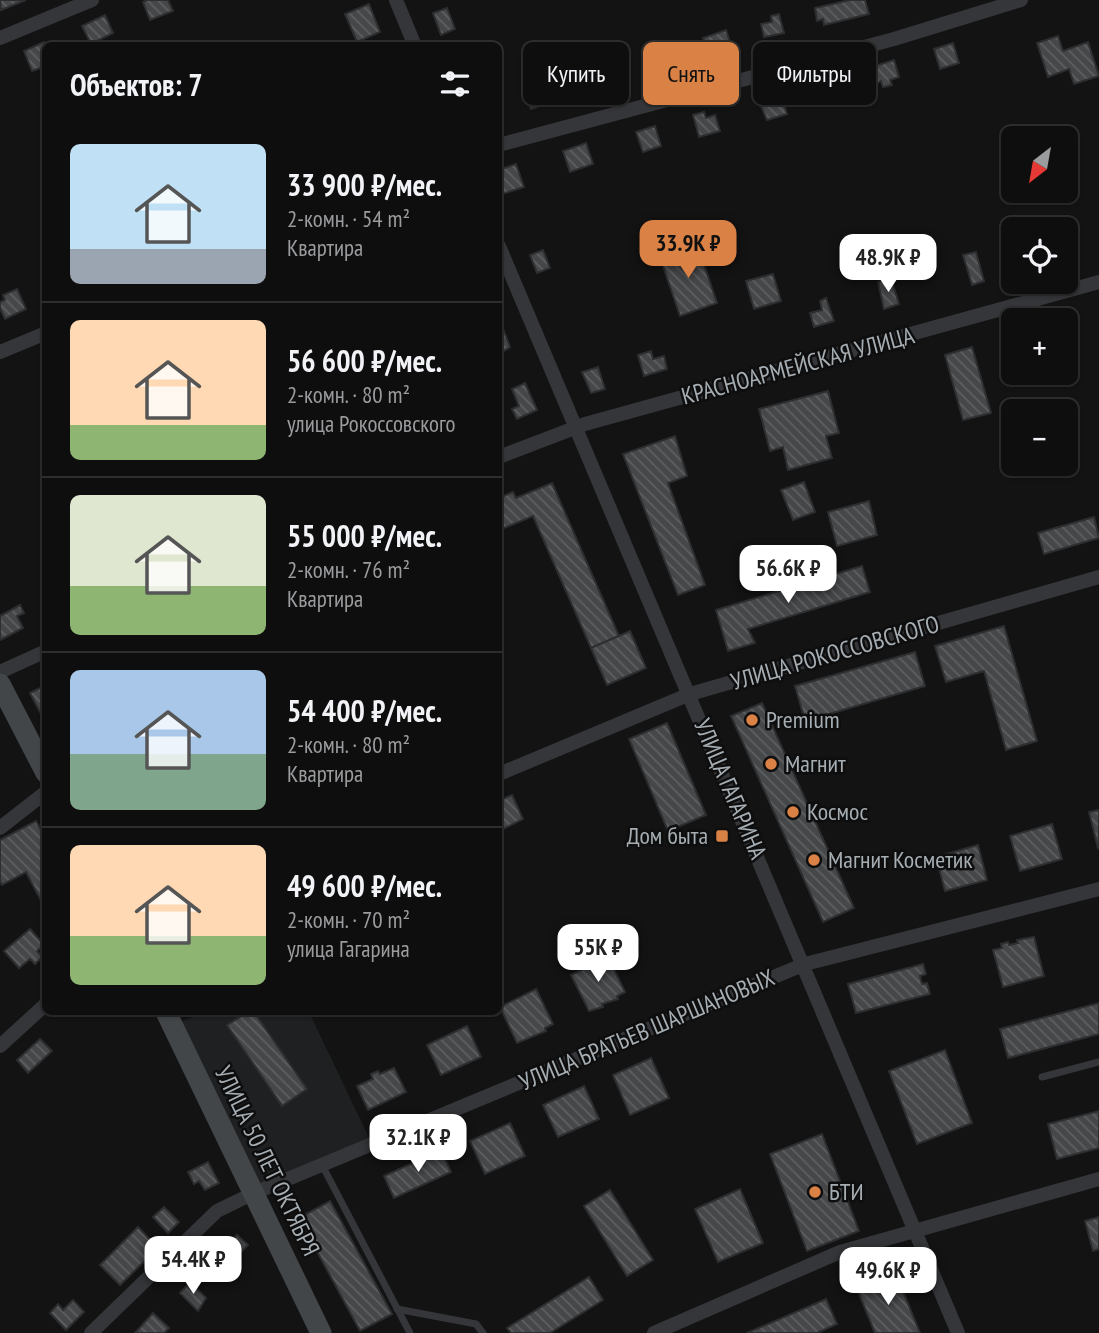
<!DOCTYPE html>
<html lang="ru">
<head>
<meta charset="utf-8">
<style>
	body { margin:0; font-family:"PT Sans Narrow",sans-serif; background:#1c1c1d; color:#f1f3f6; height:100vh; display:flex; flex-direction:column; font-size:26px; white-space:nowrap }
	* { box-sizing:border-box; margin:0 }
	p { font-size:23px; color:#9b9c9e }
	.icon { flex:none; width:38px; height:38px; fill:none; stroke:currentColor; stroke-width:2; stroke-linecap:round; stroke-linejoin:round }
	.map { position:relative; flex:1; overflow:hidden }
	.sheet { position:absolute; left:42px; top:42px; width:460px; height:973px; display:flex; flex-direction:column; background:#0e0e0f; border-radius:10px; box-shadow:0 2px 5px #0004,0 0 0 2px #2e2e2f }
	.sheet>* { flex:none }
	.hud { position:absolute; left:523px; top:42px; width:471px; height:63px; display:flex; gap:14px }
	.needle { width:46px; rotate:211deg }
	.fabs { position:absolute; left:1001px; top:126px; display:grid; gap:14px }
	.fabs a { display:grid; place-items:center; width:77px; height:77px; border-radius:10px; background:#0e0e0f; box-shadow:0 2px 5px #0004,0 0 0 2px #2e2e2f; font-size:35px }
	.price { position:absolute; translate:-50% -60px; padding:0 16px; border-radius:14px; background:#fff; color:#222; font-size:23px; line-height:46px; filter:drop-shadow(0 2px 4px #0008) }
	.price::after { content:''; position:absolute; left:50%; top:42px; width:21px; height:16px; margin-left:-10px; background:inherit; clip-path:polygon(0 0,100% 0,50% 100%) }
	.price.selected { background:#da8145; color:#111 }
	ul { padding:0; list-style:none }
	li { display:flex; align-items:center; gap:21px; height:175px; padding:0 28px }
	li+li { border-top:2px solid #2e2e2f }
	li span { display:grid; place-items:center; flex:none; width:196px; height:140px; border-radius:10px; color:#555 }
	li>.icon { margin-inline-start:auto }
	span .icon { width:84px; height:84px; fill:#fffc; stroke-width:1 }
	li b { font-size:30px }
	h2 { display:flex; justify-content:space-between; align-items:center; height:84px; padding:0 28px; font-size:30px }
	.tag { padding:0 24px; border-radius:10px; background:#0e0e0f; box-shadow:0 2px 5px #0004,0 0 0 2px #2e2e2f; font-size:24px; line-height:63px }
	.tag.selected { background:#da8145; color:#111 }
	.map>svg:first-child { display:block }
	.built { fill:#1f2021 }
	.building { fill:url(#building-back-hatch); stroke:#2d2e30; stroke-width:2 }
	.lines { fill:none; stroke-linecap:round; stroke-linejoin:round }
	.lane { stroke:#353639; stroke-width:7 }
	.street { stroke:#353639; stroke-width:14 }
	.secondary { stroke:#434649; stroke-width:21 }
	.poi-dot { fill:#da8145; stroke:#0e0e0f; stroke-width:2.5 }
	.labels { text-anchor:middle; stroke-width:5; stroke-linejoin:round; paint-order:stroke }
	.street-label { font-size:24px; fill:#a6aeb3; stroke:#0e0e0f }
	.poi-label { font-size:24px; fill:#a6aeb3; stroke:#0e0e0f; text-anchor:start }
</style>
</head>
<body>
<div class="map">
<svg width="1099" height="1333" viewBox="0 0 1099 1333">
	<defs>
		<pattern id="building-back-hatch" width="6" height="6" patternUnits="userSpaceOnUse" patternTransform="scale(1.75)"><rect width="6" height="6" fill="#454749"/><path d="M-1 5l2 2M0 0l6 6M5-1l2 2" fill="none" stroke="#5d5f61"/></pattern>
	</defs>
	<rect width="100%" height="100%" fill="#131314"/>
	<polygon class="built" points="206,1012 309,1012 372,1144 254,1193 177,1023"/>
	<g class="building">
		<polygon points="0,0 26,0 1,10"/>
		<polygon points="147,0 168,0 173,11 150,20 143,2"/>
		<polygon points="850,0 865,0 869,14 824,25 823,19 817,21 815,8"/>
		<polygon points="369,4 380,32 357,42 345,14"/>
		<polygon points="447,8 455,29 441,35 433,13"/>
		<polygon points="779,14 784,33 764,37 761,24 772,22 771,16"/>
		<polygon points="105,15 113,33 91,44 82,26"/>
		<polygon points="726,30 731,45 708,52 703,38"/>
		<polygon points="1058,36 1063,51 1088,42 1099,76 1074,84 1069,69 1048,77 1037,43"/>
		<polygon points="44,42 46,66 32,71 24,51"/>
		<polygon points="953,43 959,63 940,69 934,49"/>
		<polygon points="669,46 675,66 649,74 643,55"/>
		<polygon points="894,60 899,77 890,80 892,85 883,87 881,81 877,83 872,67"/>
		<polygon points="589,69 591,73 603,70 609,87 585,94 578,73"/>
		<polygon points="544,75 553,101 531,109 522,83"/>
		<polygon points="834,75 838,89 812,96 809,82"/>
		<polygon points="780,90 787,114 767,120 757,97"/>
		<polygon points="704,112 706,118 715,115 720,131 699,137 693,115"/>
		<polygon points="655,126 661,146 643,152 636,132"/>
		<polygon points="586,143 593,164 570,172 563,151"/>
		<polygon points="516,164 524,187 499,195 499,170"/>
		<polygon points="697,244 717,303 680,316 660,257"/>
		<polygon points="543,250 550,268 537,273 530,255"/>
		<polygon points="976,252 984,281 972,285 963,255"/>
		<polygon points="773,274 781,301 754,309 746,281"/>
		<polygon points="891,278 899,304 884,309 878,282"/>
		<polygon points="17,289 26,309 5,319 0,308 0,302 5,300 3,295"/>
		<polygon points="826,298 834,321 814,327 810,313 822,310 820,301"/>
		<polygon points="499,318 510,347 499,354"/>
		<polygon points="972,347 991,413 963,420 945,355"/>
		<polygon points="651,351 653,359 664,356 667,369 644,376 638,355"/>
		<polygon points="598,367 605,389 591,393 582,372"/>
		<polygon points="525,383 537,410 517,419 512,409 519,406 512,389"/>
		<polygon points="828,391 839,433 826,436 832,458 788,470 783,447 770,451 759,409"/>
		<polygon points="675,436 687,476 668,483 705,585 678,595 623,454"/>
		<polygon points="804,482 815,512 793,520 781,490"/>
		<polygon points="552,483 619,636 591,648 533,516 499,530 499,498 513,492 516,498"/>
		<polygon points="869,501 877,535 837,546 828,512"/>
		<polygon points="1094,517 1099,538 1044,554 1038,533"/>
		<polygon points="862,566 870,592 748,629 755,643 728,651 716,610"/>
		<polygon points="20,605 24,613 17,616 23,628 0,640 0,616"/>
		<polygon points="1004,626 1037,741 1006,750 984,671 946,682 935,646"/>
		<polygon points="630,631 646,668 607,685 591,648"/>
		<polygon points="915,652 925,686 805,721 795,686"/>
		<polygon points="46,685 46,709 40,712 30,693"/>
		<polygon points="762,703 854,908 823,922 731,716"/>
		<polygon points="667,723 706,815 668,831 629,739"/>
		<polygon points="512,795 523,819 499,831 499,801"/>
		<polygon points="1099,810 1099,847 1098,848 1089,812"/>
		<polygon points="36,821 46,839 46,910 26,872 2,885 0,881 0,840"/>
		<polygon points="1052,824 1062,859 1020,871 1010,836"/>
		<polygon points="978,845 987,880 945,891 936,857"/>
		<polygon points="30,929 44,945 37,951 42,957 35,964 30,959 19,968 4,951"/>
		<polygon points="1034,937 1044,976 1003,987 993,950 1002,948 1001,944 1008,942 1009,945 1018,943 1017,940"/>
		<polygon points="608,957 625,992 617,996 618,999 602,1004 603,1007 589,1011 571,975"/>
		<polygon points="923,964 926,974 920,976 922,984 927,983 930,994 856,1013 848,984"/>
		<polygon points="536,989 553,1024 545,1028 546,1031 517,1043 500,1007"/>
		<polygon points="1099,1003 1099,1034 1008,1058 1000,1029"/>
		<polygon points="248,1012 254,1012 307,1089 282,1106 227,1025"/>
		<polygon points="467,1026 481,1057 441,1075 427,1045"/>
		<polygon points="40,1039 52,1051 28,1073 17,1060"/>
		<polygon points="945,1050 972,1123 917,1144 889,1071"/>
		<polygon points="651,1058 669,1098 630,1115 613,1075"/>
		<polygon points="394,1068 406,1092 368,1110 357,1086 373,1079 371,1074 378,1071 380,1074"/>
		<polygon points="584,1086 599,1119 558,1137 543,1105"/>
		<polygon points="1099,1111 1099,1148 1057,1159 1048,1124"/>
		<polygon points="510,1123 525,1156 485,1174 470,1141"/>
		<polygon points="822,1134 859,1231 807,1251 770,1154"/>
		<polygon points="441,1150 451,1172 394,1198 384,1176"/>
		<polygon points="208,1162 219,1183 205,1190 199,1181 194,1184 188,1172"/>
		<polygon points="740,1189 763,1243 718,1262 695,1209"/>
		<polygon points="610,1190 653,1260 627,1276 584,1206"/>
		<polygon points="330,1201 392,1314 360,1331 299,1218"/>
		<polygon points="164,1207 179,1222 168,1233 153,1217"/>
		<polygon points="1099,1217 1099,1249 1093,1251 1085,1221"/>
		<polygon points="138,1227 158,1248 120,1285 100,1265"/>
		<polygon points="237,1235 248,1245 226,1267 216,1256"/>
		<polygon points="896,1274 920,1333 875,1333 857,1289"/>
		<polygon points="589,1277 603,1300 550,1333 511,1333 507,1328"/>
		<polygon points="190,1282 206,1298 198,1311 180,1293"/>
		<polygon points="826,1299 837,1324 817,1333 747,1333"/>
		<polygon points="73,1300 84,1312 66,1330 50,1313 58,1304 63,1310"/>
		<polygon points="153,1313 169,1328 164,1333 135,1333"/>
	</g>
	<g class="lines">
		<g class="lane">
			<polyline points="1042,1077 1099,1062"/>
			<polyline points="322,1165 410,1333"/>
			<polyline points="397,1309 476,1324 483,1333"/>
		</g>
		<g class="street">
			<polyline points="396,0 415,46"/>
			<polyline points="0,38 92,0"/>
			<polyline points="499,145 894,39 1021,0"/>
			<polyline points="499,246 958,1333"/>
			<polyline points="0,352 46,333"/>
			<polyline points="499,457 585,424 1099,282"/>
			<polyline points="0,672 46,651"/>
			<polyline points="499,774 690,694 1099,577"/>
			<polyline points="0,828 46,792"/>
			<polyline points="0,1046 46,1004"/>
			<polyline points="91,1333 217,1211 254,1193 805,964 1099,889"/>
			<polyline points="654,1333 840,1252 1099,1179"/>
		</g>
		<g class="secondary">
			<polyline points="0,684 46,773"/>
			<polyline points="166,1012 321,1333"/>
		</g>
	</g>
	<g class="poi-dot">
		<circle cx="752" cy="720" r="7"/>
		<circle cx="771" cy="764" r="7"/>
		<circle cx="793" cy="812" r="7"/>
		<rect x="715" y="829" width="14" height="14" rx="3.5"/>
		<circle cx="814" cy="860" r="7"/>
		<circle cx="815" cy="1192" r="7"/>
	</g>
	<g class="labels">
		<g class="street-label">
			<text transform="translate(798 366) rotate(-15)" y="8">КРАСНОАРМЕЙСКАЯ УЛИЦА</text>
			<text transform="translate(835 653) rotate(-16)" y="8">УЛИЦА РОКОССОВСКОГО</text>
			<text transform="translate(730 789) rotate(67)" y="8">УЛИЦА ГАГАРИНА</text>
			<text transform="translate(647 1030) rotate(-23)" y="8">УЛИЦА БРАТЬЕВ ШАРШАНОВЫХ</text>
			<text transform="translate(267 1161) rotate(64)" y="8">УЛИЦА 50 ЛЕТ ОКТЯБРЯ</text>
		</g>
		<g class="poi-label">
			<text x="766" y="728">Premium</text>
			<text x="785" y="772">Магнит</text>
			<text x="807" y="820">Космос</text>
			<text x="708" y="844" text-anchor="end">Дом быта</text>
			<text x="828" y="868">Магнит Косметик</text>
			<text x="829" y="1200">БТИ</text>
		</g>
	</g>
</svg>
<div class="fabs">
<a><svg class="needle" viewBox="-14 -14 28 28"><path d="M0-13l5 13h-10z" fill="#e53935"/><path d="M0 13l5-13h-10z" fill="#9b9c9e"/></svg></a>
<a><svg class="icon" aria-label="locate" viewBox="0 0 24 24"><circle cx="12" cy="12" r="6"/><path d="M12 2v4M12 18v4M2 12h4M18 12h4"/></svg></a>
<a>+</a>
<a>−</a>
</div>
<b class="price selected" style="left:688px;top:280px">33.9K ₽</b>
<b class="price" style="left:888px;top:294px">48.9K ₽</b>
<b class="price" style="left:788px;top:605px">56.6K ₽</b>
<b class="price" style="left:598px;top:984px">55K ₽</b>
<b class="price" style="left:418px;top:1174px">32.1K ₽</b>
<b class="price" style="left:193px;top:1296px">54.4K ₽</b>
<b class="price" style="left:888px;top:1307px">49.6K ₽</b>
<div class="hud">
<a class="tag">Купить</a>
<a class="tag selected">Снять</a>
<a class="tag">Фильтры</a>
</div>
<section class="sheet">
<h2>Объектов: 7<svg class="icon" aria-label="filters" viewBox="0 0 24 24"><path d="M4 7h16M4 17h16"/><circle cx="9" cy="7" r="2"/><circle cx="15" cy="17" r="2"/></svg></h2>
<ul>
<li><span style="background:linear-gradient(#bfe0f5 75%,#9aa5b1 0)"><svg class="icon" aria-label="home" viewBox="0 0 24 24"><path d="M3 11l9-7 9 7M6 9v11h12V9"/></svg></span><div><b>33 900 ₽/мес.</b><p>2-комн. · 54 m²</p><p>Квартира</p></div></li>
<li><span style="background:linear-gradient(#ffd9b3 75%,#8fb573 0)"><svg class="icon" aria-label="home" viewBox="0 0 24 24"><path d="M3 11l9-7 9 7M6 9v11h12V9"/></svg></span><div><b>56 600 ₽/мес.</b><p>2-комн. · 80 m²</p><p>улица Рокоссовского</p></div></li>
<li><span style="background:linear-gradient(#dfe7d0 65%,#8fb573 0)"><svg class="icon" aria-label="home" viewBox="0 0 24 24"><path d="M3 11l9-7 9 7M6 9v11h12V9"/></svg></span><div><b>55 000 ₽/мес.</b><p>2-комн. · 76 m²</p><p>Квартира</p></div></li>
<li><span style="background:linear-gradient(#a9c7e8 60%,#7fa58c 0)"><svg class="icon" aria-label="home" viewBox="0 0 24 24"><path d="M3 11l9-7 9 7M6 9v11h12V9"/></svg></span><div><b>54 400 ₽/мес.</b><p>2-комн. · 80 m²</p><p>Квартира</p></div></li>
<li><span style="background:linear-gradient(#ffd9b3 65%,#8fb573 0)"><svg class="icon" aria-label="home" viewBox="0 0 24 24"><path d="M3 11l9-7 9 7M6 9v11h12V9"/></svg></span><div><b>49 600 ₽/мес.</b><p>2-комн. · 70 m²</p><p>улица Гагарина</p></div></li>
</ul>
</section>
</div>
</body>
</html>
